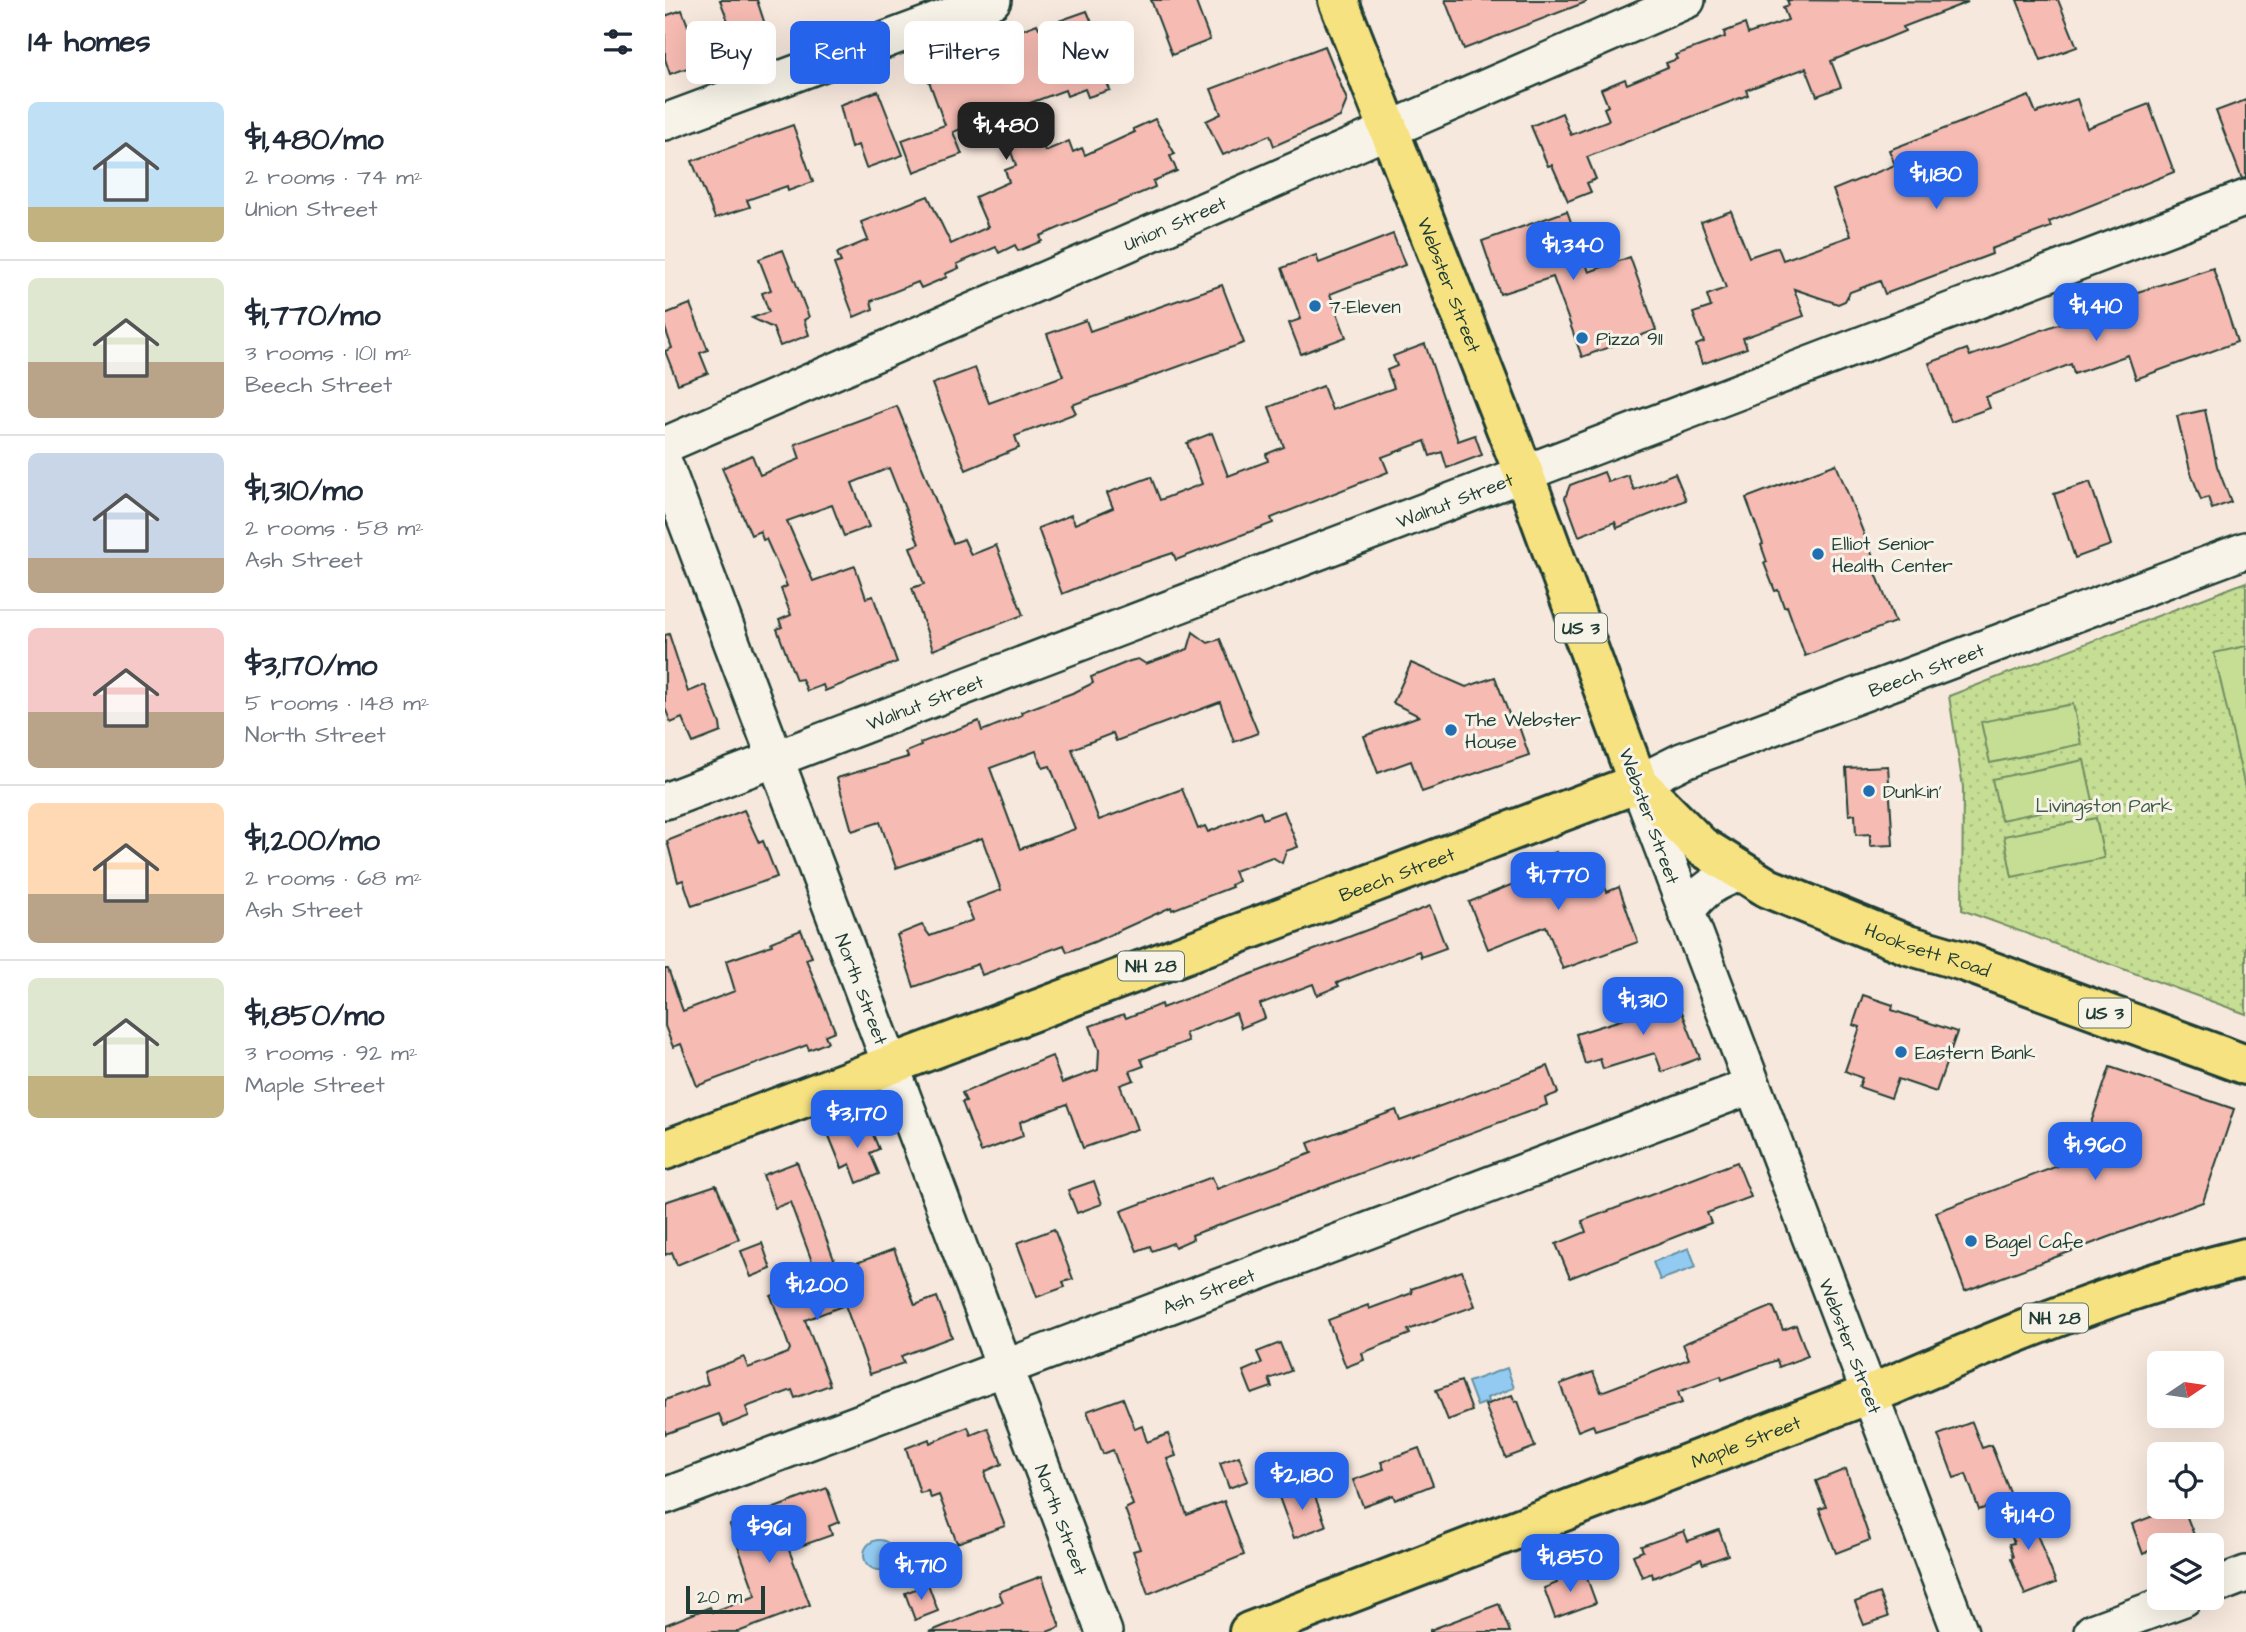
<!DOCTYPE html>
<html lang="en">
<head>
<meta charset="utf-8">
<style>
	body { margin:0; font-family:"Architects Daughter",sans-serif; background:#f6f6f7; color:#1f2937; height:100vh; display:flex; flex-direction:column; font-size:26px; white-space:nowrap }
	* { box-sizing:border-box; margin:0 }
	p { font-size:23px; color:#747a83 }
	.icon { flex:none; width:38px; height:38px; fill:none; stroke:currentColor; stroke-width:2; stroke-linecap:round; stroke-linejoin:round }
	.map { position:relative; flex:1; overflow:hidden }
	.panel { display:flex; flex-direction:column; background:#fff; width:665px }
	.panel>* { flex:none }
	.top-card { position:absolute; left:21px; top:21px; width:665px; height:63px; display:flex; gap:14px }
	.needle { width:46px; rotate:77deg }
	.tools { position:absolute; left:1482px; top:1351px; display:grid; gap:14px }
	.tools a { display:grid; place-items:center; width:77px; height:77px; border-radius:10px; background:#fff; box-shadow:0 7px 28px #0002; font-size:35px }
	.scale { position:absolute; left:21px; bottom:18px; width:79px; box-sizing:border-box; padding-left:7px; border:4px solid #1f3d34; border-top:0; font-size:19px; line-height:24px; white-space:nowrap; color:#1f3d34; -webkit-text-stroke:5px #f7f3e8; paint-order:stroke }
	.price { position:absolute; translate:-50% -60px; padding:0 16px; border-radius:14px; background:#2563eb; color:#fff; font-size:23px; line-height:46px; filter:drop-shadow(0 2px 4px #0008) }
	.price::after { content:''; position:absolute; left:50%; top:42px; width:21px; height:16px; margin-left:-10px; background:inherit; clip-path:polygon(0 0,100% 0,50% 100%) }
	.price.selected { background:#222; color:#fff }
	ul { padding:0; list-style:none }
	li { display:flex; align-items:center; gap:21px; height:175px; padding:0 28px }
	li+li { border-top:2px solid #e0e1e3 }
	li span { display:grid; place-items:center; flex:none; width:196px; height:140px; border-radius:10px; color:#555 }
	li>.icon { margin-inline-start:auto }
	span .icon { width:84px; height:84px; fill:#fffc; stroke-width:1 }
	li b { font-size:30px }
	h2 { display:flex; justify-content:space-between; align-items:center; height:84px; padding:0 28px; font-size:30px }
	.pill { padding:0 24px; border-radius:10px; background:#fff; box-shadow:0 7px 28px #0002; font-size:24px; line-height:63px }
	.pill.selected { background:#2563eb; color:#fff }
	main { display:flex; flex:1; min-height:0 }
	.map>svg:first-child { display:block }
	.green { fill:url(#green-dots); stroke:#728e64; stroke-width:2 }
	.pitch { fill:#c5de94; stroke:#728e64; stroke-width:2 }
	.water { fill:#92caf1; stroke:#6492a5; stroke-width:2 }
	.building { fill:#f6bbb2; stroke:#1f3d34; stroke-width:2; fill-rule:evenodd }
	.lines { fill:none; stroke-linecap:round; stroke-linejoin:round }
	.minor-casing { stroke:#1f3d34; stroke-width:40 }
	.major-casing { stroke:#1f3d34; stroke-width:44 }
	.minor { stroke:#f7f3e8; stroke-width:35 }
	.major { stroke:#f7e281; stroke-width:38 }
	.poi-dot { fill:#1f6fb2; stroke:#f7f3e8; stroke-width:2.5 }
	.labels { text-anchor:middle; stroke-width:6; stroke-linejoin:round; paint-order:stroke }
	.shield { fill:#f7f3e8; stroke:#60746a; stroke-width:2 }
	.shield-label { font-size:18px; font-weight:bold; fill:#1f3d34 }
	.street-label { font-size:19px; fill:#1f3d34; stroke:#f7f3e8 }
	.poi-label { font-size:19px; fill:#1f3d34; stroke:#f7f3e8; text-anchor:start }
	.park-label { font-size:19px; fill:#405d47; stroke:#f7f3e8 }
</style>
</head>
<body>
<main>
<section class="panel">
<h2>14 homes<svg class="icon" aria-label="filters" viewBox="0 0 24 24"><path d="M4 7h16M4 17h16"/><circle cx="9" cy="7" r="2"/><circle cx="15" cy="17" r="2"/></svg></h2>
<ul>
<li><span style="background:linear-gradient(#bfe0f5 75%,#c2b280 0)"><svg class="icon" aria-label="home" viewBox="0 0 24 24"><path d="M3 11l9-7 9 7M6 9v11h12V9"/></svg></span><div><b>$1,480/mo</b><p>2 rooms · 74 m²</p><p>Union Street</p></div></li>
<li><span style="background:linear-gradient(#dfe7d0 60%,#b9a48a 0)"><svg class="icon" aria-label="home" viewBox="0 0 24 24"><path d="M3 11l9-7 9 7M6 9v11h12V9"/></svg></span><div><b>$1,770/mo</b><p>3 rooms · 101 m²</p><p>Beech Street</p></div></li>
<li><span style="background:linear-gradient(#c9d6e8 75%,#b9a48a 0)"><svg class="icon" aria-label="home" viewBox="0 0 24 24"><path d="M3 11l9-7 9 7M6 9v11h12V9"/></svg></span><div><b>$1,310/mo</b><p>2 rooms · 58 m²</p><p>Ash Street</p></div></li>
<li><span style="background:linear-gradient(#f6c9c9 60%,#b9a48a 0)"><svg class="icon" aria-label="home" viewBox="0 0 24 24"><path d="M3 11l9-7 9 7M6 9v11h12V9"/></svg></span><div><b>$3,170/mo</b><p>5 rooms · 148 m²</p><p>North Street</p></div></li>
<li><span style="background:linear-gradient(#ffd9b3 65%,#b9a48a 0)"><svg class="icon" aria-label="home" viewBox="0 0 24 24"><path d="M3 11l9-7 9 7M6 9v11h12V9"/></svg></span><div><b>$1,200/mo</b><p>2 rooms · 68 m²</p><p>Ash Street</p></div></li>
<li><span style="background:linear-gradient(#dfe7d0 70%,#c2b280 0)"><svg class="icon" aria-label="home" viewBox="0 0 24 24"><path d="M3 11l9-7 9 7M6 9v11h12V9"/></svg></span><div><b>$1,850/mo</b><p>3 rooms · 92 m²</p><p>Maple Street</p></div></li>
</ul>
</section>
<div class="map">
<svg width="1581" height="1632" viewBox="0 0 1581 1632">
	<defs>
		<pattern id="green-dots" width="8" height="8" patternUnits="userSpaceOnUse" patternTransform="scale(1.75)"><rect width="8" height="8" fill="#c5de94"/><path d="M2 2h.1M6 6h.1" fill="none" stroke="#a9bf80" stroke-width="1.8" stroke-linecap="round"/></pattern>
	</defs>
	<rect width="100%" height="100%" fill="#f7e8dd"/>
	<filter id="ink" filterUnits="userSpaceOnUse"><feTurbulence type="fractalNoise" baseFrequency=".0143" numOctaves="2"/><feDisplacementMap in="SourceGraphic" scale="14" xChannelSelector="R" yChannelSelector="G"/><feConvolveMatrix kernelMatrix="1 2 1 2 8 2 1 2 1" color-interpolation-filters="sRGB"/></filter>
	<g filter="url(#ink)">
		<polygon class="green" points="1581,582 1581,1014 1297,910 1298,787 1284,696"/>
		<g class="pitch">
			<polygon points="1581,646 1581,792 1549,653"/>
			<polygon points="1408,704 1416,744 1325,763 1316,722"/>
			<polygon points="1419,760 1428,801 1336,820 1327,779"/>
			<polygon points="1431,818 1439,858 1347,877 1339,836"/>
		</g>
		<g class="water">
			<polygon points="1024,1248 1031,1267 995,1280 988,1262"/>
			<polygon points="842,1368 849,1388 822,1398 823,1402 812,1406 803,1382"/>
			<circle cx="214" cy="1555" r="15"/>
		</g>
		<g class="building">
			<polygon points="55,0 92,0 106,43 76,55"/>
			<polygon points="486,0 530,0 545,40 507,55"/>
			<polygon points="780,0 921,0 921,2 799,49"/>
			<polygon points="1122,0 1303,2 1238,27 1240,31 1166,61 1176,87 1152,96 1141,68 1081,90 1083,95 922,157 931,179 922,183 926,192 903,201 887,165 883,166 866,126 897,113 906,135 944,120 939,108 943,106 936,89 960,79 962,84 1003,67 1001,63 1012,59 1010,55 1060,37 1059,32 1080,24 1083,34 1123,20 1118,7 1124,5"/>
			<polygon points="1352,0 1393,0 1412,47 1376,60"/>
			<polygon points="17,10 37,63 5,74 0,59 0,16"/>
			<polygon points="422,11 445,65 436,68 445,90 423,97 420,89 402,96 400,90 362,104 380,151 404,141 408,152 417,148 420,155 470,132 468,129 490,119 510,154 505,156 512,171 488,181 490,187 375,236 377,241 353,251 350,245 334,253 331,247 292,264 294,268 280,274 282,277 256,288 253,282 206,301 208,309 189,317 169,264 176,262 172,253 203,240 196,222 263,196 286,244 323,227 310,197 344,182 340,170 351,166 333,115 288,132 297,154 249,172 237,140 280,125 261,73 327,49 325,42 372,24 374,28"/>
			<polygon points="660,46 682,100 675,117 609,146 605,135 558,155 541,121 556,114 546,89"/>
			<polygon points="213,91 238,155 201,168 193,145 186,148 175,105"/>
			<polygon points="1364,96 1371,113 1412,99 1422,128 1484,104 1509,172 1384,222 1386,227 1326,249 1327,254 1220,294 1215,281 1185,292 1180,301 1173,304 1129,289 1139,316 1078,338 1082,348 1037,364 1031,345 1039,342 1028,313 1046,307 1042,295 1061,288 1036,222 1066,211 1084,257 1113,247 1118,260 1186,236 1168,190 1230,165 1224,150"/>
			<polygon points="1581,100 1581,178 1577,179 1551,111"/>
			<polygon points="128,125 148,182 123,191 122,186 82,200 85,207 50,218 27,161"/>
			<polygon points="902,211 924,272 965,257 991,330 917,357 888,277 835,294 817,241"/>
			<polygon points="728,234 740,265 665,294 681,337 636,354 624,323 636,319 617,268 651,255 654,263"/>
			<polygon points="118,250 144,317 139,320 144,335 115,346 108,328 87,318 104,312 97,293 106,290 94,259"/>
			<polygon points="1548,268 1572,342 1471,379 1463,355 1409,374 1406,364 1321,397 1325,408 1286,422 1264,363 1302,349 1305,356 1446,305 1444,301"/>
			<polygon points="557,285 579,343 407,405 411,413 350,436 354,448 301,470 267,384 310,368 324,403 398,376 382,334 421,320 425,331"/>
			<polygon points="25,304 43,350 35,353 43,373 13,384 0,351 7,348 0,328 0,314"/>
			<polygon points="760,344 793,441 810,435 817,455 782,468 777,452 765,456 760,441 717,457 723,472 606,518 608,523 511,560 508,553 462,568 397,594 373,528 406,515 410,524 448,508 442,493 486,477 495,500 537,484 522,443 547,433 563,476 603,461 601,454 619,447 604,407 658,386 667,410 729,388 722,370 732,366 728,356"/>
			<polygon points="232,406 288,543 299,539 306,555 331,545 358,615 268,650 247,588 259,584 245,547 254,544 224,468 187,483 204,527 179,536 167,505 122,521 148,581 190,566 201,598 208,596 232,662 160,691 158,685 142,691 137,679 131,680 112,629 117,627 114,620 126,615 116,589 122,586 101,539 98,540 95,531 86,535 57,468 87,455 95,475 135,459 130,444"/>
			<polygon points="1540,410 1552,466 1566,502 1547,509 1543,497 1536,500 1525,470 1512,416"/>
			<polygon points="1171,464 1214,572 1211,573 1230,622 1140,656 1122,606 1119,607 1113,590 1110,591 1099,563 1102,562 1096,545 1098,544 1081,498"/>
			<polygon points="939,472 943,482 963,475 969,490 1010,473 1021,500 952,528 950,522 914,536 900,498 905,485"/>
			<polygon points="1425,482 1446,545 1410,558 1389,494"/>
			<path d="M528 632 543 643 555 639 593 733 569 742 555 702 451 741 448 733 407 749 434 820 517 789 533 829 540 826 543 832 595 811 598 819 619 811 633 847 621 851 617 863 607 857 569 871 573 881 566 885 567 887 507 910 506 907 429 942 402 952 399 945 317 975 313 964 249 987 232 935 257 925 265 936 308 920 301 903 336 890 317 838 231 868 215 822 187 831 172 778 243 757 241 752 256 746 255 743 314 721 317 731 357 715 356 712 410 692 428 683 426 677 465 661 473 659 481 664 523 649ZM371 751 378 768 385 766 410 829 355 849 325 768Z"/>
			<polygon points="4,634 23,692 40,685 55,724 56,732 28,743 17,718 6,723 0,708 0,635"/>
			<polygon points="746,663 801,687 830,677 847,722 852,721 864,755 757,792 746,761 713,773 699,736 754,716 728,703"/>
			<polygon points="1223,766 1228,845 1205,846 1205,834 1191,835 1190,814 1184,815 1181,768"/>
			<polygon points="79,810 94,843 98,841 112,877 27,906 18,880 13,882 2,841"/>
			<polygon points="891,852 900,876 932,865 942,892 954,887 973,942 898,969 881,926 823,949 804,902 863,878 858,865"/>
			<polygon points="765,906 781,948 756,957 754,951 672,983 674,986 652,995 648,984 595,1004 600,1018 576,1028 571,1013 520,1033 523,1041 476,1059 479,1066 465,1071 469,1080 455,1085 472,1129 418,1148 402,1104 355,1122 358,1136 316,1152 297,1102 301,1101 297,1093 387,1056 397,1083 433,1070 434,1050 425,1026 459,1014 461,1018 496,1004 497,1008"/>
			<polygon points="136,930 147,957 141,959 170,1031 160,1035 163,1042 144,1050 142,1045 32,1086 16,1044 8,1047 0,1026 0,969 3,969 18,1011 70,991 61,961 107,945 106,942"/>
			<polygon points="1000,993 1004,1002 1012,999 1035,1058 997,1072 990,1053 938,1069 935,1059 920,1064 911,1034 975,1014 971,1004"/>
			<polygon points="1198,995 1228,1005 1227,1010 1292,1032 1271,1092 1233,1079 1226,1098 1194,1087 1197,1078 1180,1071 1195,1027 1188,1025"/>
			<polygon points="883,1066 893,1093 880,1098 882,1105 527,1235 528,1239 510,1247 508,1243 487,1251 485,1246 472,1251 456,1211 547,1177 552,1189 647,1153 643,1143 731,1110 735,1121"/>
			<polygon points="1445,1067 1569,1109 1538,1202 1300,1291 1271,1212 1414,1158"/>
			<polygon points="202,1120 214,1149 205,1153 214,1174 192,1183 185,1164 177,1168 164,1136"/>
			<polygon points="132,1162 173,1270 229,1249 250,1305 272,1297 287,1337 236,1356 239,1363 205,1374 180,1305 140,1320 165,1385 130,1398 127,1390 81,1407 84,1416 59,1426 54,1414 0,1434 0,1400 43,1384 39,1372 79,1357 83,1368 123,1353 125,1349 106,1296 153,1278 125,1202 110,1208 98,1175"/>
			<polygon points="1072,1162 1086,1197 1042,1213 1046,1223 905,1278 891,1244 921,1232 917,1221"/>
			<polygon points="429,1181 437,1204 412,1213 403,1190"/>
			<polygon points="51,1185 74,1239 12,1265 7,1252 0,1255 0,1202"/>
			<polygon points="389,1229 408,1279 398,1282 400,1287 372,1297 352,1243"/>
			<polygon points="97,1243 106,1269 86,1277 76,1251"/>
			<polygon points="797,1271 810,1306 743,1330 745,1334 697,1353 699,1360 681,1367 663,1320 703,1305 704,1309 747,1293 746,1289"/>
			<polygon points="1108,1306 1118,1330 1131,1325 1143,1356 1114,1367 1112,1360 1057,1380 1056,1376 1013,1392 1017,1403 930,1430 928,1425 913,1431 895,1384 928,1372 936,1392 1024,1359 1018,1344"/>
			<polygon points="615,1343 626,1371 604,1379 607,1387 587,1394 578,1371 597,1363 592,1352"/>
			<polygon points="796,1381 807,1411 783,1420 771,1390"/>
			<polygon points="847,1395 850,1402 853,1401 870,1447 841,1458 820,1405"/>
			<polygon points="458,1398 470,1429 477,1426 482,1442 503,1434 511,1456 502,1459 522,1515 559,1501 579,1555 483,1594 468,1551 475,1549 460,1509 468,1505 448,1450 438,1454 422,1411"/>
			<polygon points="1307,1422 1317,1448 1326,1445 1347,1498 1314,1510 1301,1474 1289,1478 1273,1435"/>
			<polygon points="303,1427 306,1435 323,1428 337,1464 321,1471 320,1476 340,1526 292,1543 274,1495 266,1498 263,1491 255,1493 241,1448 264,1439 265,1443"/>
			<polygon points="754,1448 768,1485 730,1500 728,1495 698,1506 688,1480 719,1469 716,1462"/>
			<polygon points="574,1456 583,1481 564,1488 555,1463"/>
			<polygon points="1181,1469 1205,1540 1171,1553 1154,1509 1161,1507 1151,1481"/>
			<polygon points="646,1486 661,1526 629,1538 614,1497"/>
			<polygon points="162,1488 174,1522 164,1526 167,1535 124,1550 145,1605 73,1632 0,1632 0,1625 45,1607 47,1612 91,1596 65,1525"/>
			<polygon points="1361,1506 1391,1583 1360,1595 1346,1558 1348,1557 1344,1544 1349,1543 1338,1514"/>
			<polygon points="1512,1507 1518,1507 1529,1535 1512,1541 1513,1545 1494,1545 1478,1554 1467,1524"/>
			<polygon points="1054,1530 1063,1555 1038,1564 1036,1559 988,1578 987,1573 977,1577 968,1555 978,1551 976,1546 1019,1531 1023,1541"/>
			<polygon points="919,1570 931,1603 890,1618 879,1588 892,1583 891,1580"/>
			<polygon points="377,1576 395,1627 382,1632 264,1632 338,1602 334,1592"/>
			<polygon points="263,1584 273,1611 250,1620 240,1593"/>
			<polygon points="1214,1593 1223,1617 1199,1625 1190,1602"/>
			<polygon points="834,1604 845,1632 765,1632 765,1630"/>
		</g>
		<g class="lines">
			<g class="minor-casing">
				<g id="minor">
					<polyline points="0,122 328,0"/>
					<path id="s1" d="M0 445 1022 0"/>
					<path id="s2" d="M0 465 439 1632"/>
					<path id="s3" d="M0 801 1581 198"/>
					<path d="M1021 912C1037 890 1050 881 1076 873"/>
					<path id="s4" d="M0 1496 1086 1086"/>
					<polyline points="1547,1587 1581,1574"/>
					<path id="s5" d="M1295 1632 973 783 1017 761 1581 550"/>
					<polyline points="1427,1632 1519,1598"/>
				</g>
			</g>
			<g class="major-casing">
				<g id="major">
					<path id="s6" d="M673 0 859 474 973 783 1036 846 1103 888 1243 945 1298 961 1581 1065"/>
					<path id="s7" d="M0 1150 973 783"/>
					<path id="s8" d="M584 1632 1225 1386C1340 1336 1458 1287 1581 1258"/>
				</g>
			</g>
			<use href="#minor" class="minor"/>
			<use href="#major" class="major"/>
		</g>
	</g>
	<g class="poi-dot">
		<circle cx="650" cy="306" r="7"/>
		<circle cx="917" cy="338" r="7"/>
		<circle cx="1153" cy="554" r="7"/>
		<circle cx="786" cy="730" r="7"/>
		<circle cx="1204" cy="791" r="7"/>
		<circle cx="1236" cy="1052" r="7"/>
		<circle cx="1306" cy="1241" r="7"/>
	</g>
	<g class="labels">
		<g class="shield">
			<rect x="890" y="613.5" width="52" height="29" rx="5"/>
			<rect x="453" y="951.5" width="66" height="29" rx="5"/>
			<rect x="1414" y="998.5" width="52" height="29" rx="5"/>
			<rect x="1357" y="1303.5" width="66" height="29" rx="5"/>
		</g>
		<g class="shield-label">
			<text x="916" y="634">US 3</text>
			<text x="486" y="972">NH 28</text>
			<text x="1440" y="1019">US 3</text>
			<text x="1390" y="1324">NH 28</text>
		</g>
		<g class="street-label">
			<text dy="7" stroke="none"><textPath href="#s1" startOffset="556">Union Street</textPath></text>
			<text dy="7" stroke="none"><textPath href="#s6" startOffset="306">Webster Street</textPath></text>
			<text dy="7" stroke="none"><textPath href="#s3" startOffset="845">Walnut Street</textPath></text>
			<text dy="7" stroke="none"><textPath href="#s5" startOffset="1218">Beech Street</textPath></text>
			<text dy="7" stroke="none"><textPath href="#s3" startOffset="278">Walnut Street</textPath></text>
			<text transform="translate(985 816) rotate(70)" y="7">Webster Street</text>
			<text dy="7" stroke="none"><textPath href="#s7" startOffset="782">Beech Street</textPath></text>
			<text dy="7" stroke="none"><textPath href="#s6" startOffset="1178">Hooksett Road</textPath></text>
			<text dy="7" stroke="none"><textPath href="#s2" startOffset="560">North Street</textPath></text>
			<text dy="7" stroke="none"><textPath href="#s4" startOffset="581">Ash Street</textPath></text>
			<text transform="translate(1186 1346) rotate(69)" y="7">Webster Street</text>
			<text dy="7" stroke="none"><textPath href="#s8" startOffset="532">Maple Street</textPath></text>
			<text dy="7" stroke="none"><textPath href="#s2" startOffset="1127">North Street</textPath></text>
		</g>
		<g class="poi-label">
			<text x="664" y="313">7-Eleven</text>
			<text x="931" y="345">Pizza 911</text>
			<text x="1167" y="550">Elliot Senior<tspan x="1167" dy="22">Health Center</tspan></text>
			<text x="800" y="726">The Webster<tspan x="800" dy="22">House</tspan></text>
			<text x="1218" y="798">Dunkin'</text>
			<text x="1250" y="1059">Eastern Bank</text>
			<text x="1320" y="1248">Bagel Cafe</text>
		</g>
		<g class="park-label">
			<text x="1439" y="812">Livingston Park</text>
		</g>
	</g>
</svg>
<div class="tools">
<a><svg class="needle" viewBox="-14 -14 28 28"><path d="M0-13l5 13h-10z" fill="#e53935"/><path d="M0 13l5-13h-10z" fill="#747a83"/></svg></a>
<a><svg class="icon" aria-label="locate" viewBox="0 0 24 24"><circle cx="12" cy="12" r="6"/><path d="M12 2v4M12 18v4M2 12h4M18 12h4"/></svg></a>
<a><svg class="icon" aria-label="layers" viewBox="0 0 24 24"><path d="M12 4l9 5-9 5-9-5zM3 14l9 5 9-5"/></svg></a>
</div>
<div class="scale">20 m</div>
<b class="price selected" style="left:341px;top:162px">$1,480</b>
<b class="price" style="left:1271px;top:211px">$1,180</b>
<b class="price" style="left:908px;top:282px">$1,340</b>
<b class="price" style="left:1431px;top:343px">$1,410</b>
<b class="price" style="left:893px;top:912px">$1,770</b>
<b class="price" style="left:978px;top:1037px">$1,310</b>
<b class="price" style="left:192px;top:1150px">$3,170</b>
<b class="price" style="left:1430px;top:1182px">$1,960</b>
<b class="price" style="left:152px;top:1322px">$1,200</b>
<b class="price" style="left:637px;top:1512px">$2,180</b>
<b class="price" style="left:1363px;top:1552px">$1,140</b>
<b class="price" style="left:104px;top:1565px">$961</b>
<b class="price" style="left:905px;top:1594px">$1,850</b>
<b class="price" style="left:256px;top:1602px">$1,710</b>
<div class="top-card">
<a class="pill">Buy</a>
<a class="pill selected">Rent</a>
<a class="pill">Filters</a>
<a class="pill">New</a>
</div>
</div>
</main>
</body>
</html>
